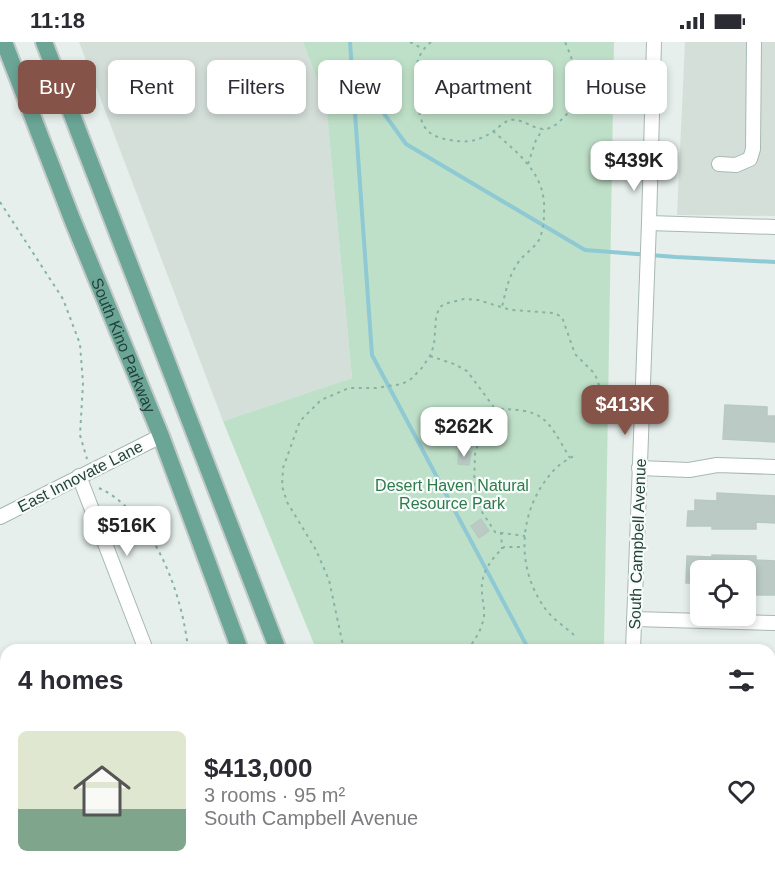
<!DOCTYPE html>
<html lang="en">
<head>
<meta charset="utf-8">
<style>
	body { margin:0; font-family:Helvetica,sans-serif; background:#f7f7f7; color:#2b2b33; height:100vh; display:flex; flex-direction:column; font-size:22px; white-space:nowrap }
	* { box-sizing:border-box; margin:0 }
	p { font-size:20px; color:#7c7c81 }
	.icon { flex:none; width:33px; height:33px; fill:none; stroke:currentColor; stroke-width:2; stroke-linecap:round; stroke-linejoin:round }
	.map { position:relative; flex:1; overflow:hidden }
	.panel { position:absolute; left:0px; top:602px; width:776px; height:236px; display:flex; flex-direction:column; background:#fff; border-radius:18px 18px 0 0; box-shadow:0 3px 9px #0003 }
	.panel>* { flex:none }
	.hud { position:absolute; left:18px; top:18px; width:740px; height:54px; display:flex; gap:12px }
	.tools { position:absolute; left:690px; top:518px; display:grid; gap:12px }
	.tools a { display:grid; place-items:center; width:66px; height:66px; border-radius:9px; background:#fff; box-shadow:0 3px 9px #0003; font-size:30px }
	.price { position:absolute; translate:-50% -51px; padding:0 14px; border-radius:12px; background:#fff; color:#222; font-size:20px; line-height:39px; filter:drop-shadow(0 2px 3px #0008) }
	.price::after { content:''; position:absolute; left:50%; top:36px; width:18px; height:14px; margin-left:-9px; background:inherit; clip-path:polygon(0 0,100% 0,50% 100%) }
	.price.current { background:#855347; color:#fff }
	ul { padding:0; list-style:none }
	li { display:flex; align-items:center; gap:18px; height:150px; padding:0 18px }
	li span { display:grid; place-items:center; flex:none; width:168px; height:120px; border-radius:9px; color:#555 }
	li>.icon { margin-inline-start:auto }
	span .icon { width:72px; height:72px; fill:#fffc; stroke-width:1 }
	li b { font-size:26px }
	h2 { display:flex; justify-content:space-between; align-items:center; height:72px; padding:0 18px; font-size:26px }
	.pill { padding:0 21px; border-radius:9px; background:#fff; box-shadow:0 3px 9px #0003; font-size:21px; line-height:54px }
	.pill.current { background:#855347; color:#fff }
	.status { display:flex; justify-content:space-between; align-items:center; height:42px; padding:0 30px; background:#fff; direction:ltr }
	.status svg { height:16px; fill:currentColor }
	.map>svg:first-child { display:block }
	.built { fill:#d4dfda }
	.green { fill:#bfe0c8 }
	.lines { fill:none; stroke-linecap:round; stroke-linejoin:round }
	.stream { stroke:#8ec9d4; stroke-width:4 }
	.building { fill:#bbcac4; stroke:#b8c9c2; stroke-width:1.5 }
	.minor-tunnel { stroke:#bfccc8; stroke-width:14; stroke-dasharray:14 7; stroke-linecap:butt }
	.minor-casing { stroke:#a8b8b2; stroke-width:16 }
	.major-casing { stroke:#c2cac8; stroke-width:20 }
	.path { stroke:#86b3a5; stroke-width:2; stroke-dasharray:3 4.5; stroke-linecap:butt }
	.minor { stroke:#fff; stroke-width:14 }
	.major { stroke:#6aa596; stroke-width:16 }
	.labels { text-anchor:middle; stroke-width:4.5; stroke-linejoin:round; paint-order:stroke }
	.street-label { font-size:16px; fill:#24423a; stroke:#f7fbf9 }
	.park-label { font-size:16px; fill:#2d7a4b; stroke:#f7fbf9 }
</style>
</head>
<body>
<div class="status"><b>11:18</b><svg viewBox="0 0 49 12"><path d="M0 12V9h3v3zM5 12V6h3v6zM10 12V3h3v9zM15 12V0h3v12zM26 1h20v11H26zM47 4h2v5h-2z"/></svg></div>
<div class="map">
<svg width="775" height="836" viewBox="0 0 775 836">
	<rect width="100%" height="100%" fill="#e6efeb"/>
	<g class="built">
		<polygon points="79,0 303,0 326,60 352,336 223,379"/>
		<polygon points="685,0 775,0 775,174 677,173"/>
		<polygon points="392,831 599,831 599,836 393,836"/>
	</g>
	<polygon class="green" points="303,0 614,0 604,607 316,607 223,379 352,336 326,61"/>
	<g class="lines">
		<g class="stream">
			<polyline points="350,0 372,313 529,608"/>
			<polyline points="353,29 406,102 585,208 676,215 775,220"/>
			<polyline points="585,836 585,831"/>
		</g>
	</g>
	<g class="building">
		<polygon points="725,363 767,365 767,374 775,374 775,400 723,397"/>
		<polygon points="459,409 471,410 469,423 458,422"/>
		<polygon points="717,451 775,454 775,481 756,480 756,487 712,487 712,484 687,484 688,469 695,469 695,458 717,459"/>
		<polygon points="481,477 489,489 479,496 471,484"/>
		<polygon points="712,513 756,514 756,518 775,519 775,553 746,553 746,528 700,528 700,541 686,541 687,514 712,515"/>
	</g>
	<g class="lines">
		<polyline class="minor-tunnel" points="421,831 422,836"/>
		<g class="minor-casing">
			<g id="minor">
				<polyline points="719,122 736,123 750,117 753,107 754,0"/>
				<polyline points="649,181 775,185"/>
				<polyline points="639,426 689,428 717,423 775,425"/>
				<polyline points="79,434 146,608"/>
				<polyline points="0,475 161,394"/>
				<polyline points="634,577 775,581"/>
				<polyline points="633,608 649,181 654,0"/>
				<polyline points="770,684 775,684"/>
				<polyline points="230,831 232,836"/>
				<polyline points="555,831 555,836"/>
				<polyline points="138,836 151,831"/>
				<polyline points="626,836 626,831"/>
				<polyline points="756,836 757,831"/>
			</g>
		</g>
		<g class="major-casing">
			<g id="major">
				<path id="s1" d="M4 0 72 177 161 394 240 608"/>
				<polyline points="44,0 278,608"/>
				<polyline points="323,831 325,836"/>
				<polyline points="338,831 343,836"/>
				<polyline points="363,831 365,836"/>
			</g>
		</g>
		<g class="path">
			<polyline points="410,0 423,7"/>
			<path d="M431 0C425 5 421 10 418 18 413 32 416 77 427 88 434 96 447 98 457 99 471 101 483 97 495 88 499 85 504 80 510 78 523 76 532 87 544 87 552 87 558 81 563 76 586 54 576 25 565 0"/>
			<path d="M493 89C519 112 547 133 544 171 544 180 543 189 539 198 535 205 526 211 520 218 509 232 506 248 502 265"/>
			<polyline points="528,122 536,98 543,87"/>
			<polyline points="0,160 63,257 80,302 83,341 80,393 87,417"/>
			<polyline points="430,314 454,322 467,329 493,364 493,375 481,392 475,412 474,445 482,470 495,490 525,494"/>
			<path d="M493 367C545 367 545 374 570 416"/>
			<path d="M99 446C153 471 183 552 188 608"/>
			<polyline points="501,490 502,507"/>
			<path d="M574 593C564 584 551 576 544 565 514 522 519 464 556 426 561 421 569 417 575 413"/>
			<polyline points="344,608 329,538 316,508 287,460 282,444 283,426 300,379 321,358 349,346 376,346 402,342 411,337 421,327 430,314 434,303 436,276 439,266 444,262 464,257 478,258 511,268 554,271 562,275 575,312 595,332 600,346 600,382"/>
			<path d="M467 608C476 597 482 587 484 574 485 566 482 558 482 550 480 532 491 517 504 505H524"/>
			<polyline points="285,831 287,836"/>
			<polyline points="658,831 659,836"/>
		</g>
		<use href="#minor" class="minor"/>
		<use href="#major" class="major"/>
	</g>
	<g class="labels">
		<g class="street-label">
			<text dy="6" stroke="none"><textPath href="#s1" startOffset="326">South Kino Parkway</textPath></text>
			<text transform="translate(80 434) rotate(-27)" y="6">East Innovate Lane</text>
			<text transform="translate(637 502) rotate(-88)" y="6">South Campbell Avenue</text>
		</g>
		<g class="park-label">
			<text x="452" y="449">Desert Haven Natural<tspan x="452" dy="18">Resource Park</tspan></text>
		</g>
	</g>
</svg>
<div class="tools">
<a><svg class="icon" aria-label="locate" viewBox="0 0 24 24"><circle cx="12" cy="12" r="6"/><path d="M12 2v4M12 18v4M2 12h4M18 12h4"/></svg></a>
</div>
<b class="price" style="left:634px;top:150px">$439K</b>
<b class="price current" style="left:625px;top:394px">$413K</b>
<b class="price" style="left:464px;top:416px">$262K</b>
<b class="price" style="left:127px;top:515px">$516K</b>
<div class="hud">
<a class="pill current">Buy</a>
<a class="pill">Rent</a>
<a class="pill">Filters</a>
<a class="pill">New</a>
<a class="pill">Apartment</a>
<a class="pill">House</a>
</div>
<section class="panel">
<h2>4 homes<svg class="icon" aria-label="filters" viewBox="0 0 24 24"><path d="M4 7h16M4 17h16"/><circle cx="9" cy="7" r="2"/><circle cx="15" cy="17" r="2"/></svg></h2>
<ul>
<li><span style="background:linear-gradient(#dfe7d0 65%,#7fa58c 0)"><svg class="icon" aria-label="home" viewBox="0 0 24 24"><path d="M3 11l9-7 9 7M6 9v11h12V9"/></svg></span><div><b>$413,000</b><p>3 rooms · 95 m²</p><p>South Campbell Avenue</p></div><svg class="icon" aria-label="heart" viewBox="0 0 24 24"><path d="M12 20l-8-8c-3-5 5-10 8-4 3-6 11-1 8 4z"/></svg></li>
</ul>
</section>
</div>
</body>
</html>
